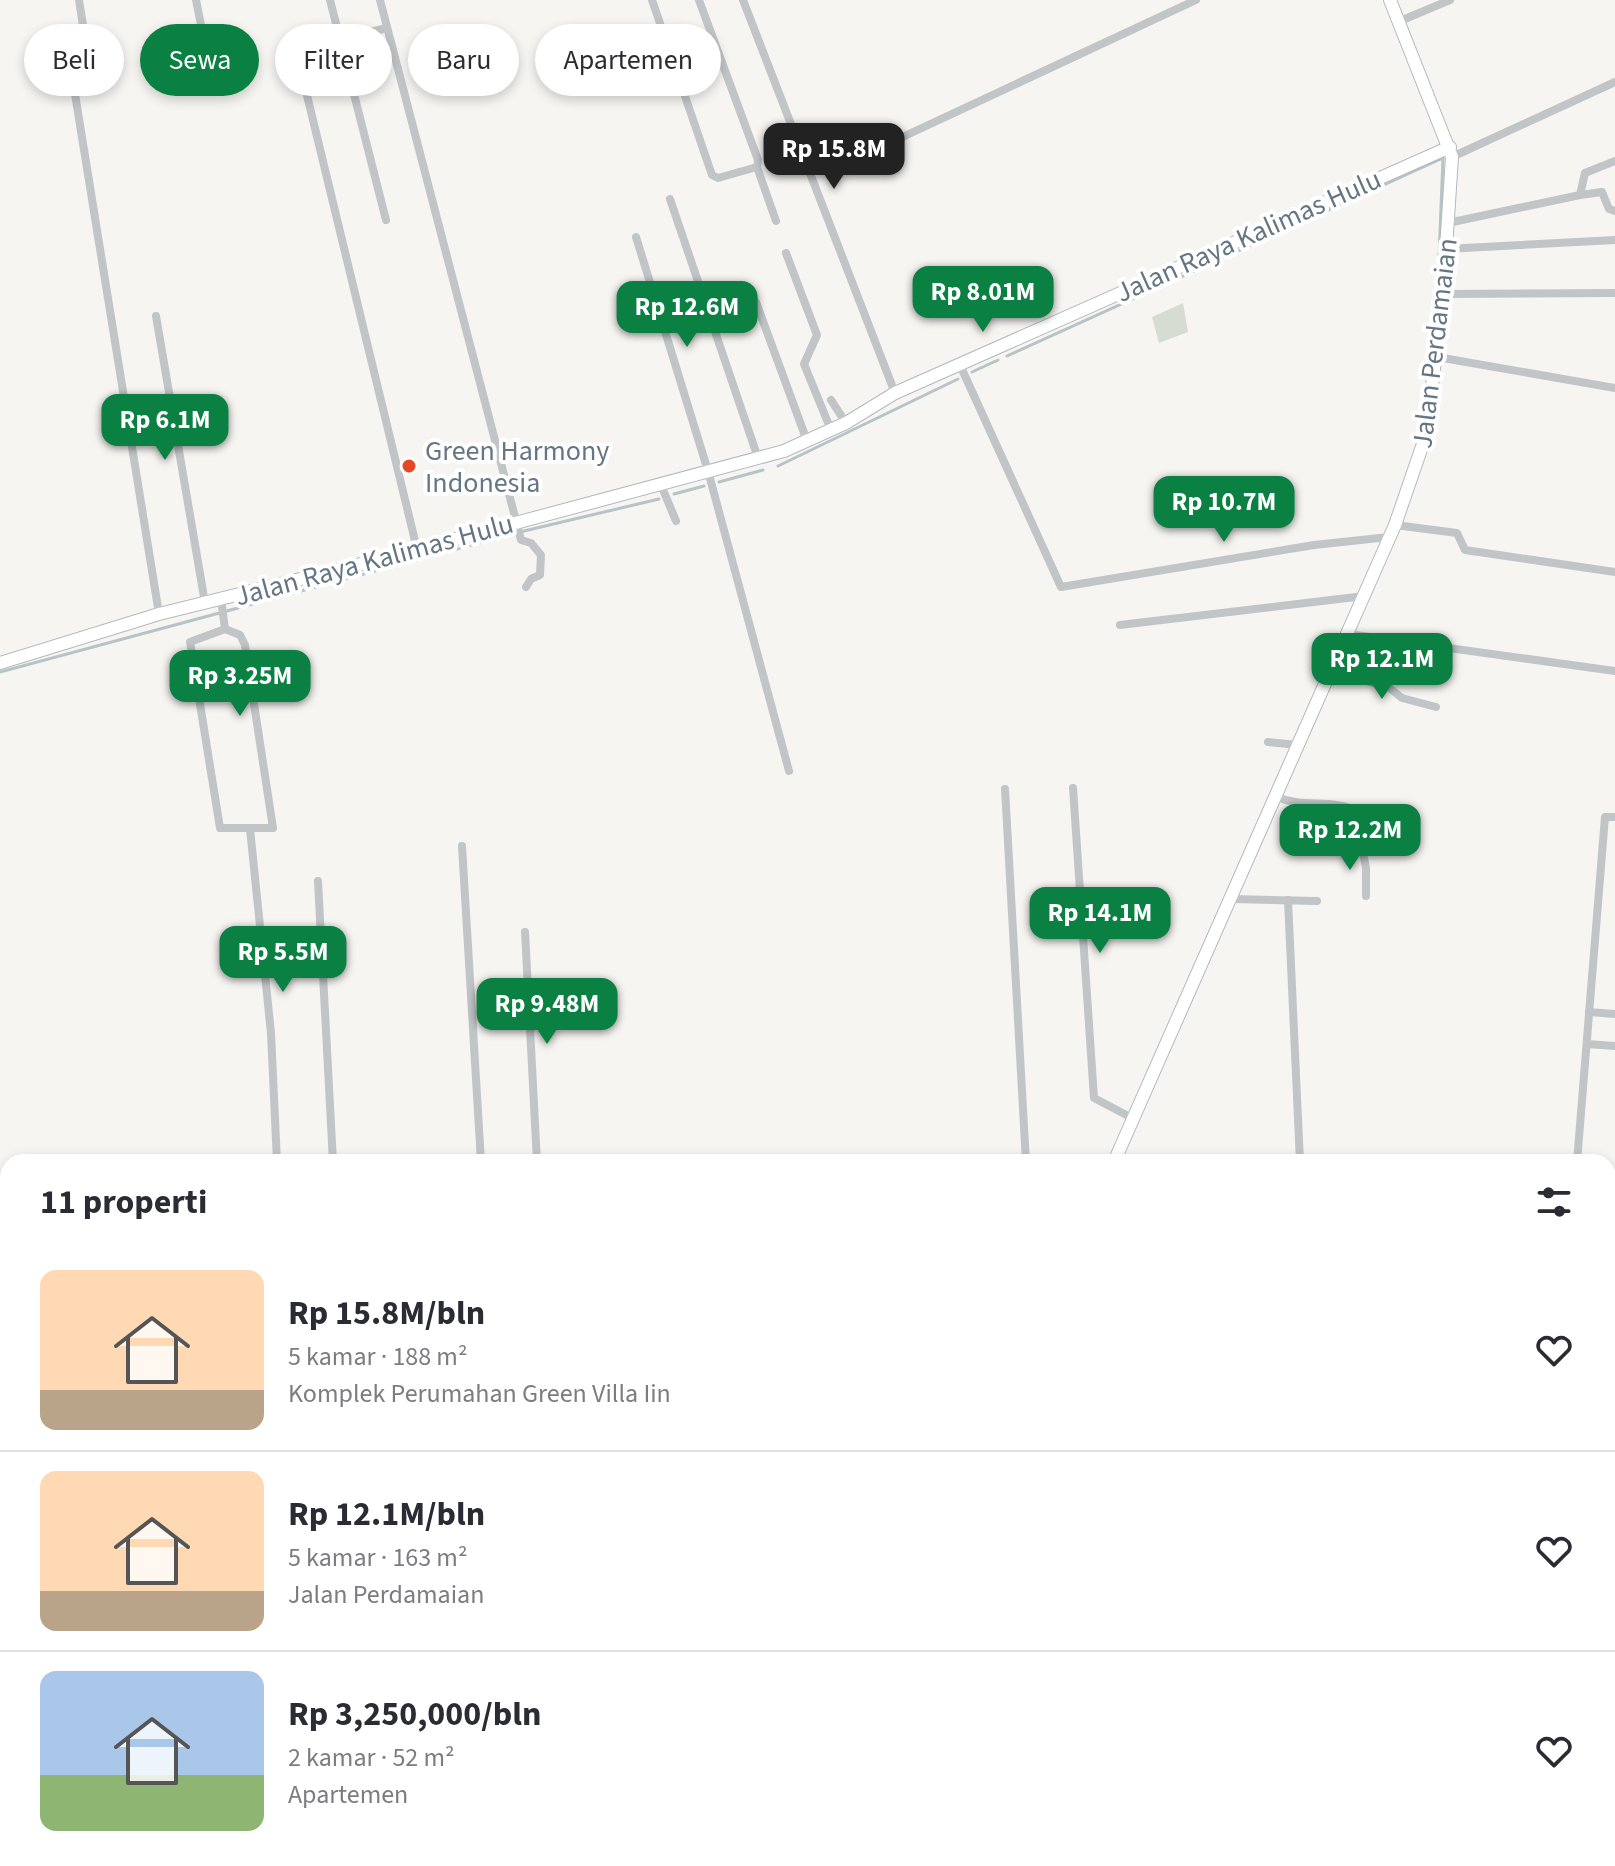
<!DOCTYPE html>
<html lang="id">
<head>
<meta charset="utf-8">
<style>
	body { margin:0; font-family:"Source Sans 3",sans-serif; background:#f2f2f3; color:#2b2b33; height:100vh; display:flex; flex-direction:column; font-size:30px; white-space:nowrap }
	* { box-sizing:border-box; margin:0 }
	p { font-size:26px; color:#7c7c81 }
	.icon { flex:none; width:44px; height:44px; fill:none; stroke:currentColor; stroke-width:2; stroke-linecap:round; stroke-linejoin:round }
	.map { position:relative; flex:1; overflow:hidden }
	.drawer { position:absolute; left:0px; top:1154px; width:1616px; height:712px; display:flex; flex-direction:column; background:#fff; border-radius:24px 24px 0 0; box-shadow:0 4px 12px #0003 }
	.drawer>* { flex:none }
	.banner { position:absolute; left:24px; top:24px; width:800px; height:72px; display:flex; gap:16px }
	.price { position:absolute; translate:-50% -68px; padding:0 18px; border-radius:16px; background:#0b8043; color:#fff; font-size:26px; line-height:52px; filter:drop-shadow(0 2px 4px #0008) }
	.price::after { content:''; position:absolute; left:50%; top:48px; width:24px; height:18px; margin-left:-12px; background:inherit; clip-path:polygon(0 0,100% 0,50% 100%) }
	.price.on { background:#222; color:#fff }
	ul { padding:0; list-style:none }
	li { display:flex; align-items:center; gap:24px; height:200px; padding:0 40px }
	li+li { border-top:2px solid #e1e1e2 }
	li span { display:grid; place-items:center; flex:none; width:224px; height:160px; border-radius:16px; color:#555 }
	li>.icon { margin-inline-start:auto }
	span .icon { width:96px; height:96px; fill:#fffc; stroke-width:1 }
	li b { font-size:34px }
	h2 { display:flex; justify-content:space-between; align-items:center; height:96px; padding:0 40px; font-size:34px }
	.pill { padding:0 28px; border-radius:36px; background:#fff; box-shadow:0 4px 12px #0003; font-size:28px; line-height:72px }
	.pill.on { background:#0b8043; color:#fff }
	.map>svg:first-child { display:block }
	.green { fill:#d7dcd3 }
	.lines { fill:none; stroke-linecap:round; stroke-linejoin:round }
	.stream { stroke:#b6c4c7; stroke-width:3 }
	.canal { stroke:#b6c4c7; stroke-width:10 }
	.secondary-casing { stroke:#b3b9bd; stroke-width:14 }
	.street { stroke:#c1c5c8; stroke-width:8 }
	.secondary { stroke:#fff; stroke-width:12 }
	.poi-dot { fill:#e44923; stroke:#fff; stroke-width:3 }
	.labels { text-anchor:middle; stroke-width:8; stroke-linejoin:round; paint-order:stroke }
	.street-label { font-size:28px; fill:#647683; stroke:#fff }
	.poi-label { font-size:28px; fill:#647683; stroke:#fff; text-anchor:start }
</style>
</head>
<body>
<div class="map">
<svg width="1615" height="1866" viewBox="0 0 1615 1866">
	<rect width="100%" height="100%" fill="#f6f5f2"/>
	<polygon class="green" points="1183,303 1188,332 1159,343 1152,317"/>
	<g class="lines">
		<g class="stream">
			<polyline points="1007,356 1443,158 1439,257"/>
			<polyline points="972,372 998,360"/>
			<polyline points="778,466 958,379"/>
			<polyline points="719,482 763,470"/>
			<polyline points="674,494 704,486"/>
			<polyline points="0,672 524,531 659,499"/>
		</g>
		<g class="canal">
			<polyline points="1608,1382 1615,1383"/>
			<polyline points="0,1415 8,1414"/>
		</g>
		<g class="secondary-casing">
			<g id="secondary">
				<polyline points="0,663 159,614 385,558 784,451 846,423 895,393 1450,147"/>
				<polyline points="1114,1162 1395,525 1426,435 1443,294 1452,157 1390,0"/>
				<polyline points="806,1866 809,1858"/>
			</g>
		</g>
		<g class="street">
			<polyline points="79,0 91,75 75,86 75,94 159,614"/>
			<polyline points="196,0 210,70"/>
			<polyline points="330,0 386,220"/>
			<polyline points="380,0 521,540 531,543 541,555 540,575 531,579 526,587"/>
			<polyline points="652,0 712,175 718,178 757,167 758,160 699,0"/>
			<polyline points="743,0 895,393"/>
			<polyline points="1400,21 1450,0"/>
			<polyline points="387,28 296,50 417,549"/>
			<polyline points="1452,157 1615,82"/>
			<polyline points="757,167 776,221"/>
			<polyline points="836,168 1196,0"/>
			<polyline points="1580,195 1602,192 1609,209 1615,211"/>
			<polyline points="670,199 758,458"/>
			<polyline points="1448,223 1580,195 1585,173 1615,161"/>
			<polyline points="636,237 708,471 789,771"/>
			<polyline points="1446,249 1615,240"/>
			<polyline points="786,253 817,335 804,364 831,430"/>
			<polyline points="1443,294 1615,293"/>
			<polyline points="756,302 807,441"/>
			<polyline points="156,316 205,603"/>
			<polyline points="1437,357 1615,388"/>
			<polyline points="960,365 1061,587 1314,545 1389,537"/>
			<polyline points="831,400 846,423"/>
			<polyline points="661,485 676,521"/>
			<polyline points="1395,525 1457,533 1465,550 1615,572"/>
			<polyline points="221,599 225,629 240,635 245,645 273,828 220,828 190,642 225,629"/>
			<polyline points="1120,625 1364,596"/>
			<polyline points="1348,634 1615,671"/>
			<polyline points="1331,672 1387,686 1402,698 1436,707"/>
			<polyline points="1268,742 1298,745"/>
			<polyline points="1073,788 1094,1098 1134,1119"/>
			<polyline points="1005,789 1026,1162"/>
			<path d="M1276 797C1304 808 1333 799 1355 810L1366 868V896"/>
			<polyline points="250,829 271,1033 277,1162"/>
			<polyline points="462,846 481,1162"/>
			<polyline points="318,881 333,1162"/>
			<polyline points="1232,899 1317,901"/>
			<polyline points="1288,900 1300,1162"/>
			<polyline points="525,932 537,1162"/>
			<polyline points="1589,1012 1615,1014"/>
			<polyline points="1587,1044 1615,1046"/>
			<polyline points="1577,1162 1605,817 1615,817"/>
			<polyline points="0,1250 8,1349"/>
			<polyline points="1608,1271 1612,1271 1615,1231"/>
			<polyline points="1608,1371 1615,1373"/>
			<polyline points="0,1399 8,1398"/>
			<polyline points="479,1858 482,1866"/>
			<polyline points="620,1858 623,1866"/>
			<polyline points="756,1858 759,1866"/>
			<polyline points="957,1858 960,1866"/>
			<polyline points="1021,1858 1024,1866"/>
			<polyline points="1148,1858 1151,1866"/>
			<polyline points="1185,1858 1188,1866"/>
			<polyline points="1253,1858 1256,1866"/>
			<polyline points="1302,1858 1305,1866"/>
		</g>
		<use href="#secondary" class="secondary"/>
	</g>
	<circle class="poi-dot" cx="409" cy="466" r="8"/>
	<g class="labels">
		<g class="street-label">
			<text transform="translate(1248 235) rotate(-24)" y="10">Jalan Raya Kalimas Hulu</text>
			<text transform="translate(1434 343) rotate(-83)" y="10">Jalan Perdamaian</text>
			<text transform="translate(374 559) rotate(-15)" y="10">Jalan Raya Kalimas Hulu</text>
		</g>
		<g class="poi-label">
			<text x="425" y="460">Green Harmony<tspan x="425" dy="32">Indonesia</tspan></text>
		</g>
	</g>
</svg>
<b class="price on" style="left:834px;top:191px">Rp 15.8M</b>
<b class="price" style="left:983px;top:334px">Rp 8.01M</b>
<b class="price" style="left:687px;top:349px">Rp 12.6M</b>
<b class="price" style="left:165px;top:462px">Rp 6.1M</b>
<b class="price" style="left:1224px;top:544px">Rp 10.7M</b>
<b class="price" style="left:1382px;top:701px">Rp 12.1M</b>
<b class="price" style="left:240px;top:718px">Rp 3.25M</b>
<b class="price" style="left:1350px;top:872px">Rp 12.2M</b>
<b class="price" style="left:1100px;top:955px">Rp 14.1M</b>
<b class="price" style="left:283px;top:994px">Rp 5.5M</b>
<b class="price" style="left:547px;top:1046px">Rp 9.48M</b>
<div class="banner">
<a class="pill">Beli</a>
<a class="pill on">Sewa</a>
<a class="pill">Filter</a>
<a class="pill">Baru</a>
<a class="pill">Apartemen</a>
</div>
<section class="drawer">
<h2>11 properti<svg class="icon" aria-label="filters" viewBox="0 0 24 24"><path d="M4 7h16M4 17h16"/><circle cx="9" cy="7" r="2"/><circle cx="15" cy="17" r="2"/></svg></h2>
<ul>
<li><span style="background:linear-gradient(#ffd9b3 75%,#b9a48a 0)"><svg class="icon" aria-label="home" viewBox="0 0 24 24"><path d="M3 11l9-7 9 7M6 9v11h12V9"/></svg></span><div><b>Rp 15.8M/bln</b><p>5 kamar · 188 m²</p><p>Komplek Perumahan Green Villa Iin</p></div><svg class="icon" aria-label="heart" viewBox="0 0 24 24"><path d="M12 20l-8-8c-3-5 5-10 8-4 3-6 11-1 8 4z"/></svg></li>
<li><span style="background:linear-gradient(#ffd9b3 75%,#b9a48a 0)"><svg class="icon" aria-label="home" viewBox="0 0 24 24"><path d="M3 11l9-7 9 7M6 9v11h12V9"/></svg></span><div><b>Rp 12.1M/bln</b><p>5 kamar · 163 m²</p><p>Jalan Perdamaian</p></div><svg class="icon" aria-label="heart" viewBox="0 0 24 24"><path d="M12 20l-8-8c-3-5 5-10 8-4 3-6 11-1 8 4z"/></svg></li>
<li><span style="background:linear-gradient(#a9c7e8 65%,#8fb573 0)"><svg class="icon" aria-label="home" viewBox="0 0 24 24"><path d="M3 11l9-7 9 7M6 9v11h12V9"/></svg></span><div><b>Rp 3,250,000/bln</b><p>2 kamar · 52 m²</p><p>Apartemen</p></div><svg class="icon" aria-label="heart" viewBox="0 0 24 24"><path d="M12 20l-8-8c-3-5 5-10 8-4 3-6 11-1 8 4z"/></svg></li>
</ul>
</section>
</div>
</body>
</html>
